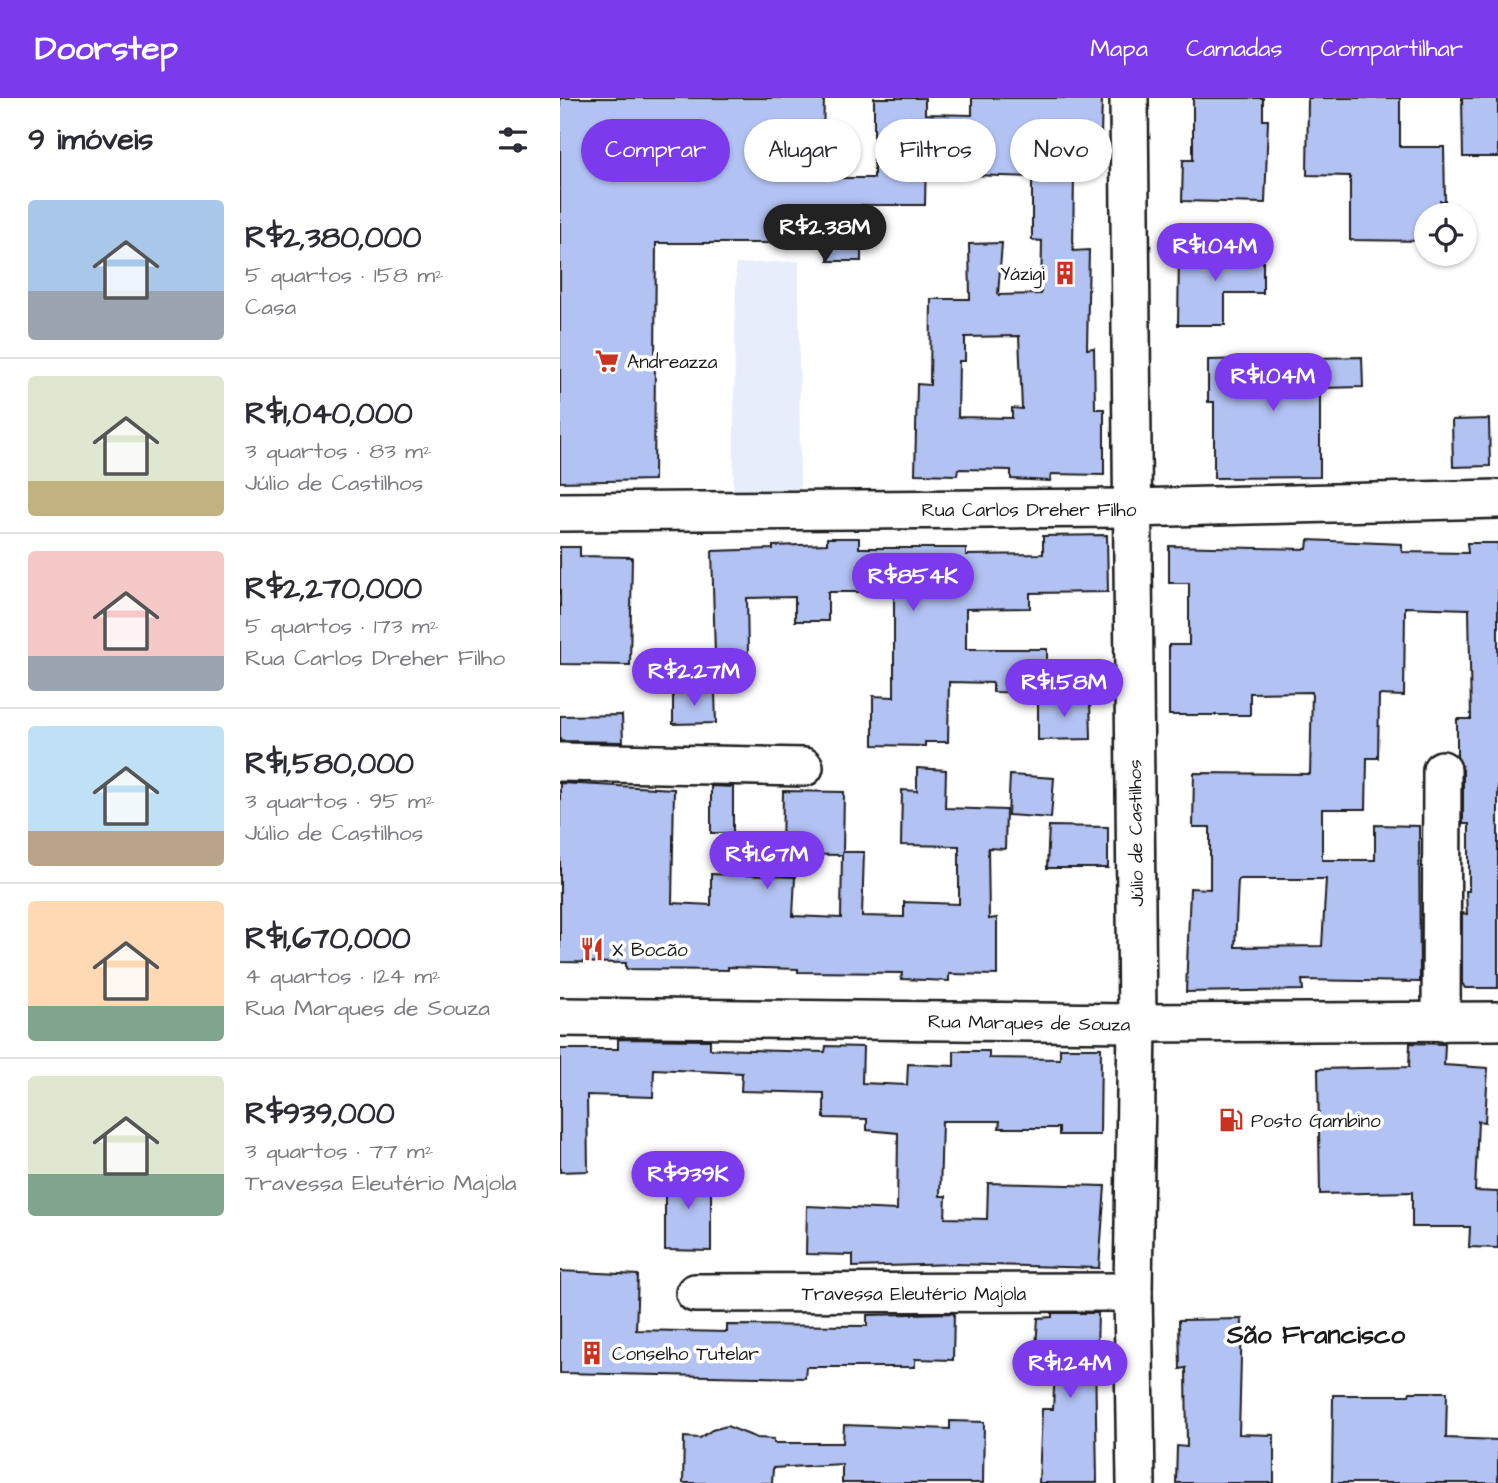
<!DOCTYPE html>
<html lang="pt">
<head>
<meta charset="utf-8">
<style>
	body { margin:0; font-family:"Architects Daughter",sans-serif; background:#f7f7f7; color:#2b2b33; height:100vh; display:flex; flex-direction:column; font-size:26px; white-space:nowrap }
	* { box-sizing:border-box; margin:0 }
	p { font-size:23px; color:#7c7c81 }
	.icon { flex:none; width:38px; height:38px; fill:none; stroke:currentColor; stroke-width:2; stroke-linecap:round; stroke-linejoin:round }
	.map { position:relative; flex:1; overflow:hidden }
	.sheet { display:flex; flex-direction:column; background:#fff; width:560px }
	.sheet>* { flex:none }
	.hud { position:absolute; left:21px; top:21px; width:665px; height:63px; display:flex; gap:14px }
	.tools { position:absolute; left:854px; top:105px; display:grid; gap:14px }
	.tools a { display:grid; place-items:center; width:63px; height:63px; border-radius:50%; background:#fff; box-shadow:0 2px 5px #0004; font-size:35px }
	.price { position:absolute; translate:-50% -60px; padding:0 16px; border-radius:24px; background:#7c3aed; color:#fff; font-size:23px; line-height:46px; filter:drop-shadow(0 2px 4px #0008) }
	.price::after { content:''; position:absolute; left:50%; top:42px; width:21px; height:16px; margin-left:-10px; background:inherit; clip-path:polygon(0 0,100% 0,50% 100%) }
	.price.current { background:#222; color:#fff }
	ul { padding:0; list-style:none }
	li { display:flex; align-items:center; gap:21px; height:175px; padding:0 28px }
	li+li { border-top:2px solid #e1e1e2 }
	li span { display:grid; place-items:center; flex:none; width:196px; height:140px; border-radius:7px; color:#555 }
	li>.icon { margin-inline-start:auto }
	span .icon { width:84px; height:84px; fill:#fffc; stroke-width:1 }
	li b { font-size:30px }
	h2 { display:flex; justify-content:space-between; align-items:center; height:84px; padding:0 28px; font-size:30px }
	.pill { padding:0 24px; border-radius:32px; background:#fff; box-shadow:0 2px 5px #0004; font-size:24px; line-height:63px }
	.pill.current { background:#7c3aed; color:#fff }
	header { display:flex; align-items:center; gap:42px; box-sizing:border-box; height:98px; padding:0 35px; background:#7c3aed; color:#fff }
	header strong { font-size:33px }
	nav { display:flex; gap:38px; margin-inline-start:auto; font-size:24px }
	main { display:flex; flex:1; min-height:0 }
	.map>svg:first-child { display:block }
	.built { fill:#e8edfb }
	.building { fill:#b2c2f2; stroke:#1c1c1c; stroke-width:2; fill-rule:evenodd }
	.lines { fill:none; stroke-linecap:round; stroke-linejoin:round }
	.minor-casing { stroke:#1c1c1c; stroke-width:42 }
	.minor { stroke:#fff; stroke-width:37 }
	.labels { text-anchor:middle; stroke-width:7; stroke-linejoin:round; paint-order:stroke }
	.poi-label { font-size:19px; fill:#1c1c1c; stroke:#fff; text-anchor:start }
	.street-label { font-size:19px; fill:#1c1c1c; stroke:#fff }
	.district-label { font-size:26px; font-weight:bold; fill:#1c1c1c; stroke:#fff }
</style>
</head>
<body>
<header>
<strong>Doorstep</strong>
<nav><a>Mapa</a><a>Camadas</a><a>Compartilhar</a></nav>
</header>
<main>
<section class="sheet">
<h2>9 imóveis<svg class="icon" aria-label="filters" viewBox="0 0 24 24"><path d="M4 7h16M4 17h16"/><circle cx="9" cy="7" r="2"/><circle cx="15" cy="17" r="2"/></svg></h2>
<ul>
<li><span style="background:linear-gradient(#a9c7e8 65%,#9aa5b1 0)"><svg class="icon" aria-label="home" viewBox="0 0 24 24"><path d="M3 11l9-7 9 7M6 9v11h12V9"/></svg></span><div><b>R$2,380,000</b><p>5 quartos · 158 m²</p><p>Casa</p></div></li>
<li><span style="background:linear-gradient(#dfe7d0 75%,#c2b280 0)"><svg class="icon" aria-label="home" viewBox="0 0 24 24"><path d="M3 11l9-7 9 7M6 9v11h12V9"/></svg></span><div><b>R$1,040,000</b><p>3 quartos · 83 m²</p><p>Júlio de Castilhos</p></div></li>
<li><span style="background:linear-gradient(#f6c9c9 75%,#9aa5b1 0)"><svg class="icon" aria-label="home" viewBox="0 0 24 24"><path d="M3 11l9-7 9 7M6 9v11h12V9"/></svg></span><div><b>R$2,270,000</b><p>5 quartos · 173 m²</p><p>Rua Carlos Dreher Filho</p></div></li>
<li><span style="background:linear-gradient(#bfe0f5 75%,#b9a48a 0)"><svg class="icon" aria-label="home" viewBox="0 0 24 24"><path d="M3 11l9-7 9 7M6 9v11h12V9"/></svg></span><div><b>R$1,580,000</b><p>3 quartos · 95 m²</p><p>Júlio de Castilhos</p></div></li>
<li><span style="background:linear-gradient(#ffd9b3 75%,#7fa58c 0)"><svg class="icon" aria-label="home" viewBox="0 0 24 24"><path d="M3 11l9-7 9 7M6 9v11h12V9"/></svg></span><div><b>R$1,670,000</b><p>4 quartos · 124 m²</p><p>Rua Marques de Souza</p></div></li>
<li><span style="background:linear-gradient(#dfe7d0 70%,#7fa58c 0)"><svg class="icon" aria-label="home" viewBox="0 0 24 24"><path d="M3 11l9-7 9 7M6 9v11h12V9"/></svg></span><div><b>R$939,000</b><p>3 quartos · 77 m²</p><p>Travessa Eleutério Majola</p></div></li>
</ul>
</section>
<div class="map">
<svg width="938" height="1385" viewBox="0 0 938 1385">
	<rect width="100%" height="100%" fill="#fff"/>
	<filter id="ink" filterUnits="userSpaceOnUse"><feTurbulence type="fractalNoise" baseFrequency=".0143" numOctaves="2"/><feDisplacementMap in="SourceGraphic" scale="14" xChannelSelector="R" yChannelSelector="G"/><feConvolveMatrix kernelMatrix="1 2 1 2 8 2 1 2 1" color-interpolation-filters="sRGB"/></filter>
	<g filter="url(#ink)">
		<polygon class="built" points="239,163 240,397 173,399 176,166"/>
		<g class="building">
			<path d="M0 0H264L262 80H314V0H365V16L412 17V0H542L540 76 514 75 513 153 529 152 527 251 534 250 535 311H544V377L491 376 490 383 451 381V372L398 371 397 377 355 376 357 286 370 287 371 201H410L409 146 442 145 438 197 481 196 482 143 472 142V79L410 77 411 59H366L365 107H301V163H268V145H96L94 382 0 384ZM459 238 462 311 452 310V320L398 319 399 263H405V239Z"/>
			<polygon points="633,0 703,0 703,22 708,22 705,105 622,103 623,62 633,62"/>
			<polygon points="748,0 840,0 840,49 884,49 885,103 880,103 881,117 866,117 866,143 790,142 790,78 747,77"/>
			<polygon points="902,0 938,0 938,59 903,59"/>
			<polygon points="619,153 703,154 703,195 665,195 665,227 618,227"/>
			<polygon points="802,259 803,289 760,290 760,379 654,380 654,304 648,304 648,262"/>
			<polygon points="929,321 930,368 893,369 892,322"/>
			<polygon points="547,437 548,494 470,495 470,510 406,511 406,551 487,551 487,595 433,594 433,585 389,584 388,644 365,644 365,648 313,647 313,598 334,599 334,494 268,494 268,523 235,523 235,499 187,500 188,556 155,557 152,453 213,451 213,448 267,446 267,440 299,440 299,450 406,450 406,457 483,456 483,438"/>
			<path d="M748 442 842 446V454L908 455 907 445H938V890H905L902 885V815L907 816 906 793H909V726H903V672L897 659V621H911L909 511 845 509 844 598 819 597 818 660H807L806 711H762V762H815V727L859 728 860 884 742 882 743 892 626 894 630 790 650 791V729H633L634 675 750 676 752 594 690 595V617H609V547H629V485H609V448L747 451ZM678 781H766L762 848 675 849Z"/>
			<polygon points="0,449 20,449 20,458 72,459 70,567 0,566"/>
			<polygon points="113,595 155,595 156,625 113,626"/>
			<polygon points="530,600 531,641 478,642 478,601"/>
			<polygon points="62,617 63,644 0,643 0,618"/>
			<polygon points="357,670 386,672 385,710 446,712 445,751 428,750 429,821 437,820 437,877 389,876 389,883 341,881 342,875 238,874 238,871 168,869 168,872 66,871 66,865 0,864 0,685 114,691 112,805 151,807 151,776 235,779 233,818 281,820 282,757 222,756 223,693 284,694 283,754 304,754 302,818 344,819 344,804 399,806 399,748 341,747 342,692 357,693"/>
			<polygon points="450,677 494,680 491,720 448,717"/>
			<polygon points="151,688 173,689 173,735 151,735"/>
			<polygon points="489,728 548,729 548,770 487,770"/>
			<polygon points="58,941 150,942 150,951 265,954 266,948 303,949 302,985 347,987 348,966 394,968 394,953 429,953 429,960 500,961 500,950 541,950 540,1037 499,1037 499,1030 439,1030 440,1023 382,1023 380,1098 386,1098 385,1120 427,1121 428,1085 545,1088 539,1170 395,1166 293,1169 293,1157 246,1156 247,1108 337,1112 338,1035 307,1032 307,1021 264,1020 264,995 181,993 182,975 94,971 93,999 27,997 28,1073 0,1074 0,951 58,951"/>
			<polygon points="850,945 885,946 884,967 928,970 925,1024 918,1023 915,1093 938,1094 938,1150 909,1149 910,1129 852,1129 852,1094 760,1096 758,971 849,969"/>
			<polygon points="105,1074 151,1074 151,1153 105,1152"/>
			<polygon points="0,1173 78,1177 76,1232 167,1234 167,1227 307,1228 307,1217 394,1215 393,1262 355,1261 355,1269 246,1269 245,1280 0,1275"/>
			<polygon points="492,1215 538,1215 537,1251 535,1251 537,1385 479,1385 482,1311 493,1311 496,1250 476,1249 478,1220 492,1219"/>
			<polygon points="682,1221 679,1336 714,1337 714,1385 616,1385 617,1348 627,1349 626,1270 620,1271 619,1222"/>
			<polygon points="850,1294 887,1294 886,1340 938,1342 938,1385 772,1385 773,1297 849,1297"/>
			<polygon points="390,1323 424,1324 423,1385 282,1385 282,1366 213,1370 212,1385 123,1385 124,1339 140,1340 152,1332 167,1328 197,1340 214,1341 214,1345 283,1345 284,1327 390,1331"/>
		</g>
		<g class="lines">
			<g class="minor-casing">
				<g id="minor">
					<polyline points="569,0 577,925 573,1194 576,1385"/>
					<polyline points="0,414 572,410 938,401"/>
					<polyline points="0,664 244,669"/>
					<polyline points="0,919 577,925 938,923"/>
					<polyline points="881,924 882,672"/>
					<polyline points="135,1195 573,1194"/>
				</g>
			</g>
			<use href="#minor" class="minor"/>
		</g>
	</g>
	<defs>
		<g id="building-bare" transform="scale(1.89)"><path d="M-4-6H4V6H1V3H-1V6H-4ZM-2.5-4.3h1.7v1.8h-1.7ZM.8-4.3h1.7v1.8H.8ZM-2.5-1h1.7V.8h-1.7ZM.8-1h1.7V.8H.8Z" fill="#c8321e" stroke="#fff" stroke-width="2.5" paint-order="stroke"/></g>
		<g id="supermarket-bare" transform="scale(1.89)"><path d="M-6-5.5h2.5l.6 2H6L4.5 2H-2.5L-4.4-4H-6ZM-1.5 3.2a1.3 1.3 0 1 0 .1 0ZM3 3.2a1.3 1.3 0 1 0 .1 0Z" fill="#c8321e" stroke="#fff" stroke-width="2.5" paint-order="stroke"/></g>
		<g id="restaurant-bare" transform="scale(1.89)"><path d="M-5-6h1v4h1v-4h1v4h1v-4h1v5L-1.5 .5V6h-2V.5L-5-1ZM5-6V6H3V1.5H1.5Q1.5-4 5-6Z" fill="#c8321e" stroke="#fff" stroke-width="2.5" paint-order="stroke"/></g>
		<g id="fuel-bare" transform="scale(1.89)"><path d="M-5.5-6h7V0h2V4h1.3V-2.5L3-4.5l.8-.8L6-3V5H2.5V1h-1V6h-7ZM-4.2-4.7v3.2H.2V-4.7Z" fill="#c8321e" stroke="#fff" stroke-width="2.5" paint-order="stroke"/></g>
	</defs>
	<g fill-rule="evenodd">
		<use href="#building-bare" x="505" y="175"/>
		<use href="#supermarket-bare" x="47" y="263"/>
		<use href="#restaurant-bare" x="32" y="851"/>
		<use href="#fuel-bare" x="671" y="1022"/>
		<use href="#building-bare" x="32" y="1255"/>
	</g>
	<g class="labels">
		<g class="poi-label">
			<text x="485" y="182" text-anchor="end">Yázigi</text>
			<text x="67" y="270">Andreazza</text>
			<text x="52" y="858">X Bocão</text>
			<text x="691" y="1029">Posto Gambino</text>
			<text x="52" y="1262">Conselho Tutelar</text>
		</g>
		<g class="street-label">
			<text x="469" y="418">Rua Carlos Dreher Filho</text>
			<text transform="translate(575 735) rotate(-91)" y="7">Júlio de Castilhos</text>
			<text transform="translate(469 924) rotate(1)" y="7">Rua Marques de Souza</text>
			<text x="354" y="1202">Travessa Eleutério Majola</text>
		</g>
		<g class="district-label">
			<text x="756" y="1245">São Francisco</text>
		</g>
	</g>
</svg>
<div class="tools">
<a><svg class="icon" aria-label="locate" viewBox="0 0 24 24"><circle cx="12" cy="12" r="6"/><path d="M12 2v4M12 18v4M2 12h4M18 12h4"/></svg></a>
</div>
<b class="price current" style="left:265px;top:166px">R$2.38M</b>
<b class="price" style="left:655px;top:185px">R$1.04M</b>
<b class="price" style="left:713px;top:315px">R$1.04M</b>
<b class="price" style="left:353px;top:515px">R$854K</b>
<b class="price" style="left:134px;top:610px">R$2.27M</b>
<b class="price" style="left:504px;top:621px">R$1.58M</b>
<b class="price" style="left:207px;top:793px">R$1.67M</b>
<b class="price" style="left:128px;top:1113px">R$939K</b>
<b class="price" style="left:510px;top:1302px">R$1.24M</b>
<div class="hud">
<a class="pill current">Comprar</a>
<a class="pill">Alugar</a>
<a class="pill">Filtros</a>
<a class="pill">Novo</a>
</div>
</div>
</main>
</body>
</html>
